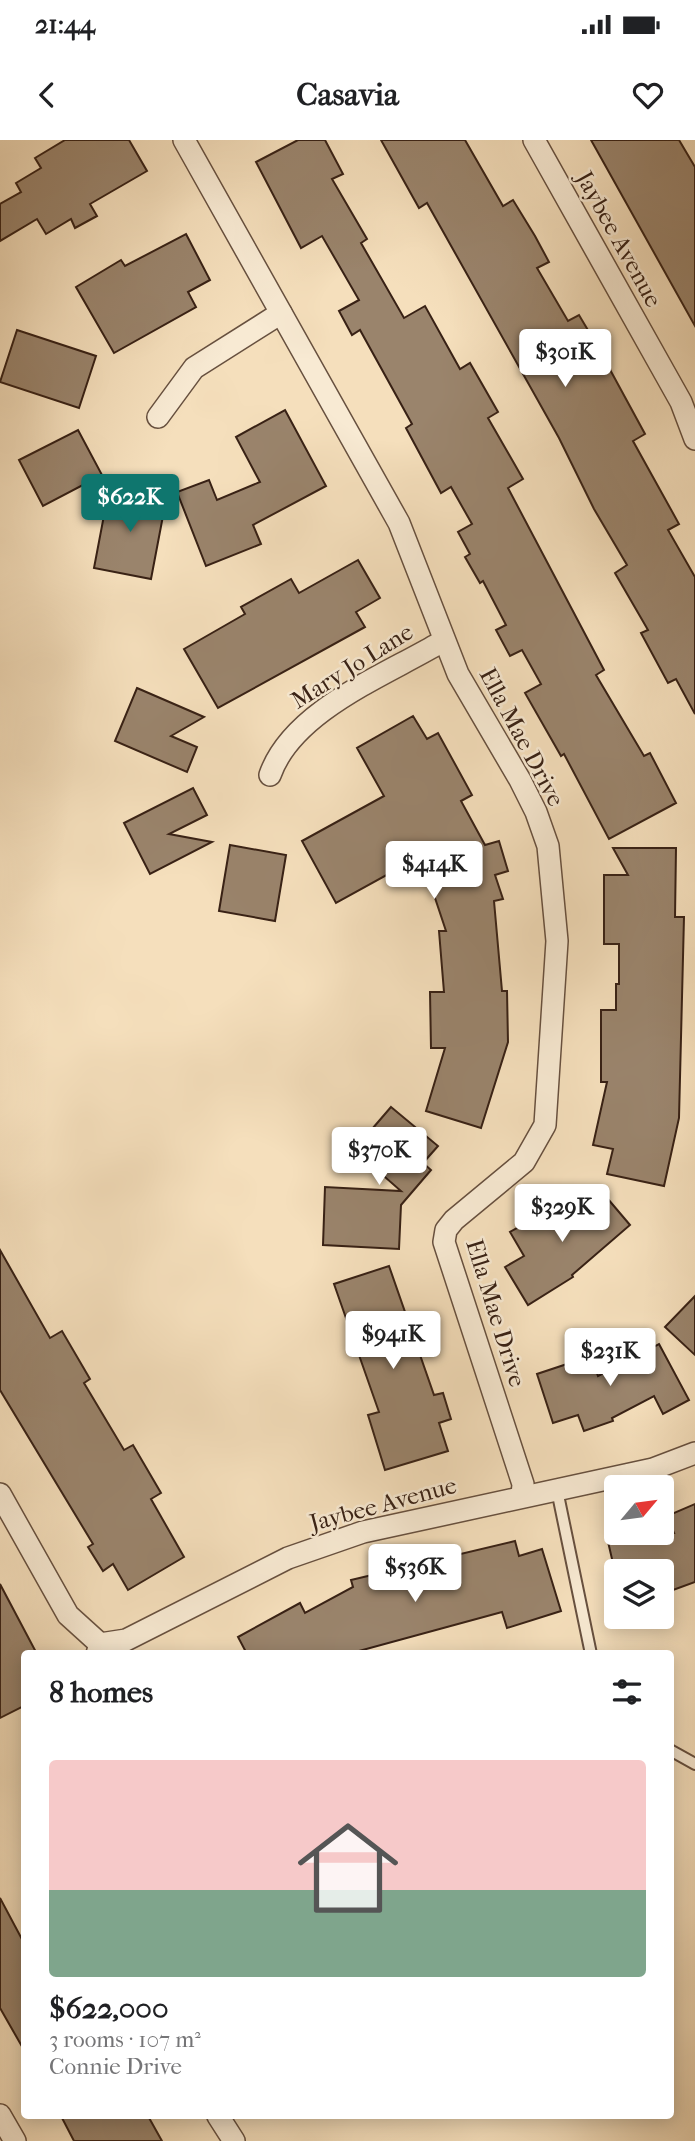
<!DOCTYPE html>
<html lang="en">
<head>
<meta charset="utf-8">
<style>
	body { margin:0; font-family:"IM FELL French Canon",serif; background:#f6f6f6; color:#202124; height:100vh; display:flex; flex-direction:column; font-size:26px; white-space:nowrap }
	* { box-sizing:border-box; margin:0 }
	p { font-size:23px; color:#757577 }
	.icon { flex:none; width:38px; height:38px; fill:none; stroke:currentColor; stroke-width:2; stroke-linecap:round; stroke-linejoin:round }
	.map { position:relative; flex:1; overflow:hidden }
	.details { position:absolute; left:21px; top:1510px; width:653px; height:469px; display:flex; flex-direction:column; background:#fff; border-radius:7px; box-shadow:0 4px 18px #0003 }
	.details>* { flex:none }
	.needle { width:46px; rotate:61deg }
	.controls { position:absolute; left:604px; top:1335px; display:grid; gap:14px }
	.controls a { display:grid; place-items:center; width:70px; height:70px; border-radius:7px; background:#fff; box-shadow:0 4px 18px #0003; font-size:35px }
	.price { position:absolute; translate:-50% -60px; padding:0 16px; border-radius:7px; background:#fff; color:#222; font-size:23px; line-height:46px; filter:drop-shadow(0 2px 4px #0008) }
	.price::after { content:''; position:absolute; left:50%; top:42px; width:21px; height:16px; margin-left:-10px; background:inherit; clip-path:polygon(0 0,100% 0,50% 100%) }
	.price.current { background:#0f766e; color:#fff }
	ul { padding:0; list-style:none }
	li { display:grid; align-content:center; gap:14px; height:371px; padding:0 28px }
	li span { display:grid; place-items:center; height:217px; border-radius:7px; color:#555 }
	li>.icon { margin-inline-start:auto }
	span .icon { width:126px; height:126px; fill:#fffc; stroke-width:1 }
	li b { font-size:30px }
	h2 { display:flex; justify-content:space-between; align-items:center; height:84px; padding:0 28px; font-size:30px }
	.status { display:flex; justify-content:space-between; align-items:center; height:49px; padding:0 35px; background:#fff; direction:ltr }
	.status svg { height:19px; fill:currentColor }
	header { display:flex; justify-content:space-between; align-items:center; height:91px; padding:0 28px; background:#fff; font-size:32px; font-weight:700 }
	.map>svg:first-child { display:block }
	.building { fill:#9a846c; stroke:#382115; stroke-width:2 }
	.lines { fill:none; stroke-linecap:round; stroke-linejoin:round }
	.service-casing { stroke:#67503f; stroke-width:14 }
	.minor-casing { stroke:#67503f; stroke-width:24 }
	.service { stroke:#f8ead3; stroke-width:10 }
	.minor { stroke:#f8ead3; stroke-width:21 }
	.labels { text-anchor:middle; stroke-width:5; stroke-linejoin:round; paint-order:stroke }
	.street-label { font-size:24px; fill:#382115; stroke:#f8ead3 }
</style>
</head>
<body>
<div class="status"><b>21:44</b><svg viewBox="0 0 49 12"><path d="M0 12V9h3v3zM5 12V6h3v6zM10 12V3h3v9zM15 12V0h3v12zM26 1h20v11H26zM47 4h2v5h-2z"/></svg></div>
<header><svg class="icon" aria-label="back" viewBox="0 0 24 24"><path d="M15 5l-7 7 7 7"/></svg>Casavia<svg class="icon" aria-label="heart" viewBox="0 0 24 24"><path d="M12 20l-8-8c-3-5 5-10 8-4 3-6 11-1 8 4z"/></svg></header>
<div class="map">
<svg width="695" height="2001" viewBox="0 0 695 2001">
	<rect width="100%" height="100%" fill="#f5dfbc"/>
	<filter id="stains"><feTurbulence type="fractalNoise" baseFrequency=".00286" numOctaves="4"/><feColorMatrix values="0 0 0 0 .2 0 0 0 0 .09 0 0 0 0 .02 0 0 0 .5 -.17"/></filter>
	<radialGradient id="worn" r=".72"><stop offset=".6" stop-color="#630" stop-opacity="0"/><stop offset="1" stop-color="#630" stop-opacity=".3"/></radialGradient>
	<g class="building">
		<polygon points="65,0 129,0 147,31 90,64 97,76 75,88 71,79 46,94 37,79 0,101 0,64 21,52 16,43 41,28 35,18"/>
		<polygon points="298,0 325,0 343,34 332,39 367,99 361,103 404,178 425,166 460,229 470,223 498,272 488,278 523,339 508,348 604,530 596,535 644,616 650,613 676,663 609,699 564,614 561,616 525,553 541,544 522,510 510,516 496,490 506,485 483,441 480,443 465,417 470,414 458,392 472,384 451,347 441,353 406,288 412,284 360,190 352,195 339,171 359,160 322,96 301,108 256,22"/>
		<polygon points="381,0 465,0 503,66 513,60 535,96 549,122 537,128 568,181 579,175 595,202 645,294 633,301 679,384 668,390 695,437 695,574 676,539 668,543 641,493 648,490 615,433 627,425 594,369 559,298 427,63 419,68"/>
		<polygon points="591,0 679,0 695,27 695,186"/>
		<polygon points="186,94 210,140 188,152 196,167 114,213 76,147 121,120 125,126"/>
		<polygon points="17,190 96,216 79,268 0,242"/>
		<polygon points="285,270 326,346 253,385 261,404 206,426 177,352 209,340 217,360 260,342 236,297"/>
		<polygon points="78,290 102,335 43,366 19,320"/>
		<polygon points="109,349 166,360 151,439 94,428"/>
		<polygon points="358,420 380,458 356,472 365,487 218,568 184,509 245,474 241,467 291,439 299,453"/>
		<polygon points="137,548 204,577 171,596 197,607 187,632 115,601"/>
		<polygon points="413,576 427,599 438,593 472,655 461,661 485,705 499,701 508,731 495,735 503,759 494,761 502,851 507,851 508,902 481,988 426,971 445,908 431,908 430,852 444,852 439,791 446,791 421,716 336,763 302,701 384,656 357,608"/>
		<polygon points="193,648 207,675 169,694 212,702 150,734 124,683"/>
		<polygon points="230,705 286,715 275,781 219,771"/>
		<polygon points="613,708 676,708 675,777 684,777 679,978 664,1046 607,1034 613,1009 593,1005 607,942 601,942 601,870 616,870 616,844 619,844 619,804 604,804 604,735 628,735"/>
		<polygon points="391,967 438,1006 423,1023 431,1030 401,1065 399,1109 323,1105 325,1047 401,1051 354,1010"/>
		<polygon points="602,1052 630,1085 572,1135 573,1137 528,1165 505,1127 524,1116 510,1092 537,1077 539,1080 568,1055 580,1070"/>
		<polygon points="0,1110 50,1198 62,1191 90,1239 84,1243 124,1310 133,1305 161,1353 151,1359 184,1417 128,1450 113,1424 103,1431 88,1407 93,1404 0,1250"/>
		<polygon points="389,1126 434,1255 443,1253 451,1279 439,1283 448,1311 385,1330 368,1275 379,1272 334,1144"/>
		<polygon points="695,1156 695,1215 665,1187"/>
		<polygon points="659,1204 689,1260 663,1274 654,1256 612,1278 613,1281 584,1291 578,1275 553,1283 537,1234 591,1216 598,1236"/>
		<polygon points="695,1364 695,1442 662,1454 662,1432 615,1432 606,1393 674,1393 667,1376"/>
		<polygon points="515,1401 519,1416 542,1409 561,1471 507,1488 502,1472 348,1514 247,1514 238,1497 300,1463 305,1473 353,1447 351,1440"/>
		<polygon points="0,1444 37,1514 24,1514 24,1566 0,1578"/>
		<polygon points="0,1758 24,1803 24,1910 0,1868"/>
		<polygon points="61,1976 148,1976 162,2001 74,2001"/>
	</g>
	<g class="lines">
		<g class="service-casing">
			<g id="service">
				<polyline points="557,1350 591,1514"/>
				<polyline points="670,1610 695,1624"/>
			</g>
		</g>
		<g class="minor-casing">
			<g id="minor">
				<polyline points="184,0 399,383 458,534 520,640 536,672 548,706 557,801 545,985 524,1022 454,1080 446,1090 444,1102 523,1344 522,1356"/>
				<polyline points="534,0 681,262 695,299"/>
				<polyline points="158,277 194,228 281,173"/>
				<path d="M270 635C292 572 381 537 436 505L445 503"/>
				<polyline points="0,1354 68,1475 100,1504 97,1514"/>
				<polyline points="100,1504 126,1500 288,1418 363,1392 653,1329 695,1313"/>
				<polyline points="0,1975 15,2001"/>
				<polyline points="218,1976 234,2001"/>
			</g>
		</g>
		<use href="#service" class="service"/>
		<use href="#minor" class="minor"/>
	</g>
	<g class="labels">
		<g class="street-label">
			<text transform="translate(619 99) rotate(61)" y="8">Jaybee Avenue</text>
			<text transform="translate(352 526) rotate(-32)" y="8">Mary Jo Lane</text>
			<text transform="translate(522 597) rotate(62)" y="8">Ella Mae Drive</text>
			<text transform="translate(496 1173) rotate(73)" y="8">Ella Mae Drive</text>
			<text transform="translate(383 1364) rotate(-15)" y="8">Jaybee Avenue</text>
		</g>
	</g>
	<rect width="100%" height="100%" filter="url(#stains)"/>
	<rect width="100%" height="100%" fill="url(#worn)"/>
</svg>
<div class="controls">
<a><svg class="needle" viewBox="-14 -14 28 28"><path d="M0-13l5 13h-10z" fill="#e53935"/><path d="M0 13l5-13h-10z" fill="#757577"/></svg></a>
<a><svg class="icon" aria-label="layers" viewBox="0 0 24 24"><path d="M12 4l9 5-9 5-9-5zM3 14l9 5 9-5"/></svg></a>
</div>
<b class="price" style="left:565px;top:249px">$301K</b>
<b class="price current" style="left:130px;top:394px">$622K</b>
<b class="price" style="left:434px;top:761px">$414K</b>
<b class="price" style="left:379px;top:1047px">$370K</b>
<b class="price" style="left:562px;top:1104px">$329K</b>
<b class="price" style="left:393px;top:1231px">$941K</b>
<b class="price" style="left:610px;top:1248px">$231K</b>
<b class="price" style="left:415px;top:1464px">$536K</b>
<section class="details">
<h2>8 homes<svg class="icon" aria-label="filters" viewBox="0 0 24 24"><path d="M4 7h16M4 17h16"/><circle cx="9" cy="7" r="2"/><circle cx="15" cy="17" r="2"/></svg></h2>
<ul>
<li><span style="background:linear-gradient(#f6c9c9 60%,#7fa58c 0)"><svg class="icon" aria-label="home" viewBox="0 0 24 24"><path d="M3 11l9-7 9 7M6 9v11h12V9"/></svg></span><div><b>$622,000</b><p>3 rooms · 107 m²</p><p>Connie Drive</p></div></li>
</ul>
</section>
</div>
</body>
</html>
